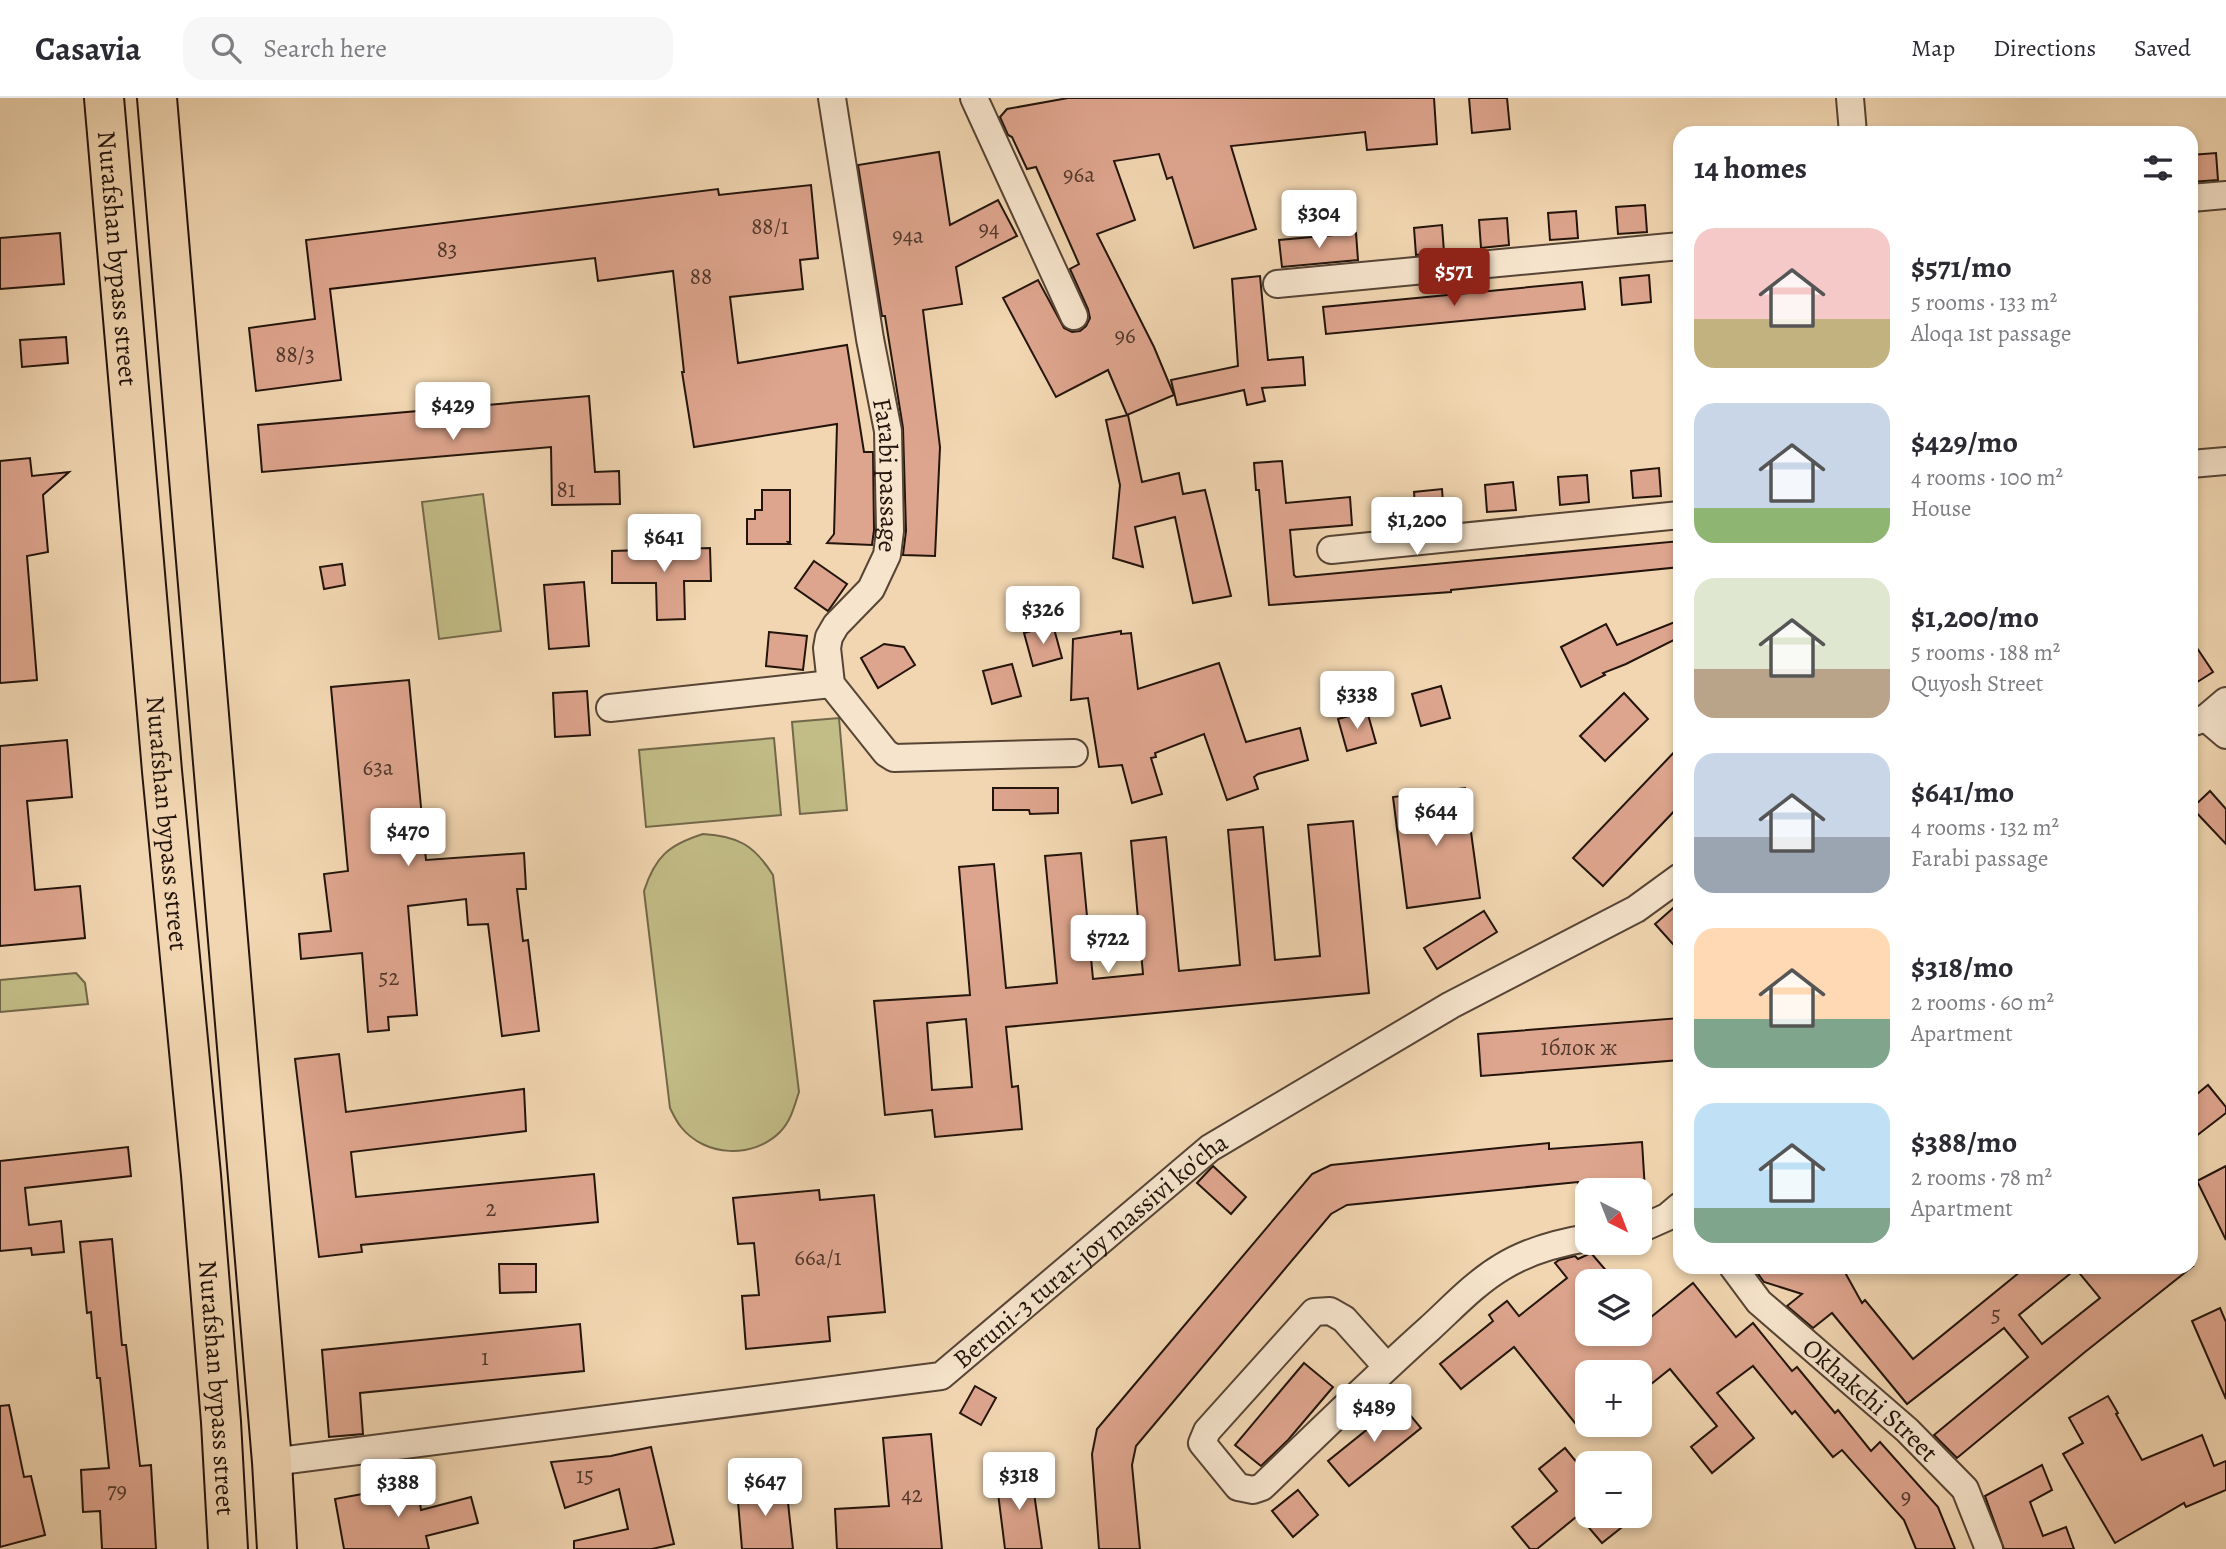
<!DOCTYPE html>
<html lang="en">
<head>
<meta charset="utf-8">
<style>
	body { margin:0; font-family:Alegreya,serif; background:#f7f7f7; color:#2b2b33; height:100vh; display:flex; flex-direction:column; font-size:26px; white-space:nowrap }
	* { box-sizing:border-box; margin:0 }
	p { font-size:23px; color:#7c7c81 }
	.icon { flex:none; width:38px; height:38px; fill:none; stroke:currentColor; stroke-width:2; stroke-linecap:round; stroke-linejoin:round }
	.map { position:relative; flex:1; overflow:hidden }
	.details { position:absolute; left:1673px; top:28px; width:525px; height:1148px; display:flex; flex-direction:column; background:#fff; border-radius:21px; box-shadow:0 4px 10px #0003 }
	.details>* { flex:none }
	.needle { width:46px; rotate:138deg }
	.buttons { position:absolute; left:1575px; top:1080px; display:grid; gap:14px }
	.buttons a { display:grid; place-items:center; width:77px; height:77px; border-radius:14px; background:#fff; box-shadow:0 4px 10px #0003; font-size:35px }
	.price { position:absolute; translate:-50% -60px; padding:0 16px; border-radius:7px; background:#fff; color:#222; font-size:23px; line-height:46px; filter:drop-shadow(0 2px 4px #0008) }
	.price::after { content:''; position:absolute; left:50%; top:42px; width:21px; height:16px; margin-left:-10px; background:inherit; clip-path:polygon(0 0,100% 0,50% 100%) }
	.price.active { background:#8f2418; color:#fff }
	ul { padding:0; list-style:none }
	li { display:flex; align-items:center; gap:21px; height:175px; padding:0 21px }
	li span { display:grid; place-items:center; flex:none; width:196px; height:140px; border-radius:21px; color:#555 }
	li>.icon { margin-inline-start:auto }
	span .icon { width:84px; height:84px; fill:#fffc; stroke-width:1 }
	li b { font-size:30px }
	h2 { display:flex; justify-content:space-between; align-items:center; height:84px; padding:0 21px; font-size:30px }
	header { display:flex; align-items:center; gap:42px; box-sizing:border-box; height:98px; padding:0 35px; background:#fff; border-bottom:2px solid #e1e1e2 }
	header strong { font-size:33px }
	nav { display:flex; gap:38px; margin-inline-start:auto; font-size:24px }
	.search { width:490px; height:63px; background:#f7f7f7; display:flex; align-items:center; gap:18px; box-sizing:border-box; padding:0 24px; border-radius:21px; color:#7c7c81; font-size:26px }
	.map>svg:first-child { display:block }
	.green { fill:#c2bc86; stroke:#726849; stroke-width:2 }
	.building { fill:#dea58e; stroke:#23140c; stroke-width:2; fill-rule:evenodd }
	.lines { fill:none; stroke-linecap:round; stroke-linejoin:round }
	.street-casing { stroke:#564435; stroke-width:30 }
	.primary-casing { stroke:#23140c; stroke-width:42 }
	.street { stroke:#f6e4cc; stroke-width:26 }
	.primary { stroke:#f1d6b1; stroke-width:38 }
	.labels { text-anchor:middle; stroke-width:7; stroke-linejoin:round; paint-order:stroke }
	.number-label { font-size:23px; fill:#52382c }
	.street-label { font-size:26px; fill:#23140c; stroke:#f6e4cc }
</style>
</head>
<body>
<header>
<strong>Casavia</strong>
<div class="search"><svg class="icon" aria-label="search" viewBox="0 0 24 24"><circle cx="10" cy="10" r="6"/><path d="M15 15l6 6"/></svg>Search here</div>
<nav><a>Map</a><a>Directions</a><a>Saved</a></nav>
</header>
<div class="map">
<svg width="2226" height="1451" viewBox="0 0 2226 1451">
	<rect width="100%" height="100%" fill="#f1d6b1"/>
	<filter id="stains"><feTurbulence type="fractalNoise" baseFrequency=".00286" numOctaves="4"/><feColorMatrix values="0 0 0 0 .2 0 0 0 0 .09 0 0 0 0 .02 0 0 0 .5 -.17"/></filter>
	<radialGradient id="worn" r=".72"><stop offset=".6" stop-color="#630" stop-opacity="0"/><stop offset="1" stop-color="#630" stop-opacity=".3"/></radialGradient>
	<g class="green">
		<polygon points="483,396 501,533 439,541 422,404"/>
		<polygon points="839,620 847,712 800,716 792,624"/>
		<polygon points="774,640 781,717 646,729 639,652"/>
		<path d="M703 736C738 738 754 747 773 777L799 994C794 1009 791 1023 780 1034 753 1061 705 1059 681 1029 676 1023 673 1016 670 1010L644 793C655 759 668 747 703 736Z"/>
		<polygon points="76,875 85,885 88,906 0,914 0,882"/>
	</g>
	<g class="building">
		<polygon points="1068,0 1434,0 1437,46 1367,52 1365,34 1231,48 1256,131 1194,150 1172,79 1167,81 1159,56 1114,63 1135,122 1097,136 1154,249 1174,297 1127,317 1108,272 1056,299 1003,200 1038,182 1064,230 1072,234 1080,233 1086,228 1090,220 1088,211 1070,171 1079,166 1036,69 1027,71 1012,39 1008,37 1000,19 1007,11"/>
		<polygon points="1469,0 1507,0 1510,31 1472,35"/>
		<polygon points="939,54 950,127 998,102 1017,138 956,169 962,206 923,212 940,349 935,458 903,457 906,433 903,330 885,218 882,218 858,67"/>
		<polygon points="2216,55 2218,82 2191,84 2191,57"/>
		<polygon points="811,87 818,160 800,162 803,191 730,199 738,265 847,247 864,354 873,354 874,432 872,447 827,445 834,436 837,326 694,349 682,274 684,274 673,173 598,183 595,160 330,191 341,282 256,293 249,230 315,221 306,142 718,91 719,97"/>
		<polygon points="1645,107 1647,134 1618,136 1616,109"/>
		<polygon points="1576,113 1578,140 1550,142 1548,115"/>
		<polygon points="1507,120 1509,147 1481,150 1479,122"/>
		<polygon points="1442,127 1444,154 1416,157 1414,130"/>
		<polygon points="60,135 64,186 0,191 0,140"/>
		<polygon points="1356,135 1358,162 1282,169 1279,142"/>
		<polygon points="1649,177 1651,204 1622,207 1620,180"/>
		<polygon points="1260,178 1268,262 1303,259 1305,287 1262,290 1265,303 1247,307 1244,292 1177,307 1171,282 1238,268 1232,181"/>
		<polygon points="1582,184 1585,211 1326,236 1323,209"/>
		<polygon points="66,239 68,265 22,269 20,242"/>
		<polygon points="589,298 595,374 619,373 620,406 552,407 551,349 262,374 258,327"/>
		<polygon points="1128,317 1142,384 1179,375 1183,396 1205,392 1231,498 1193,505 1175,419 1135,429 1143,469 1113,460 1120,387 1106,322"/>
		<polygon points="30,360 32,378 69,374 43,397 48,454 27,458 37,582 0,585 0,363"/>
		<polygon points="1282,363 1286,405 1350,399 1352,427 1290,432 1294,477 1296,479 1680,443 1680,469 1451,492 1451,494 1269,507 1259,392 1256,392 1254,365"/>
		<polygon points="1659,370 1661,398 1633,400 1631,373"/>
		<polygon points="1587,377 1589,404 1560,407 1558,379"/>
		<polygon points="1513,384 1516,412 1487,414 1485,387"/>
		<polygon points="1442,391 1444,418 1416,421 1414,394"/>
		<polygon points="762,392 790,392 790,444 788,444 790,446 747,446 747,421 755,421 755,412 762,412"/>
		<polygon points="710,450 711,483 684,483 685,521 657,522 656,485 612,485 612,453"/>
		<polygon points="814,463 847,486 828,513 795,490"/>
		<polygon points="342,466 345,487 324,491 320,469"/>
		<polygon points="584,484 589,548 549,551 544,487"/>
		<polygon points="1680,522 1680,539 1626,566 1603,575 1605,577 1581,589 1561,549 1606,526 1617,547"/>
		<polygon points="1053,527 1062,560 1033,568 1024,535"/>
		<polygon points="1121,533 1121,536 1131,535 1138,591 1219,565 1246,644 1300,630 1308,662 1258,676 1254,679 1258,691 1227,702 1204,636 1155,655 1156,659 1151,660 1162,696 1132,705 1122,667 1099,669 1088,600 1071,602 1073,541"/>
		<polygon points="769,534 807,538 803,572 766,568"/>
		<polygon points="2191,541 2213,574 2191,588"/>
		<polygon points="884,546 904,549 915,567 878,590 861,560"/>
		<polygon points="1012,566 1021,598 992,606 983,573"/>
		<polygon points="409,582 426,762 524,755 526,791 517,791 523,843 528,842 539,933 502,938 488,826 468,827 466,801 408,808 417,917 388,919 389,932 368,934 362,855 301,861 299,836 331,833 324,776 348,773 331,589"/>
		<polygon points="1441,588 1450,620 1421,628 1412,596"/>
		<polygon points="587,593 590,637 555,639 553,595"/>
		<polygon points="1624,595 1648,621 1605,663 1580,638"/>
		<polygon points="1367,613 1376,645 1347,653 1338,621"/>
		<polygon points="67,642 72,699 27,703 35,792 80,788 85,840 0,848 0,648"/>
		<polygon points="1680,648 1680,707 1603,788 1573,760"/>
		<polygon points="993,690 1058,690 1058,715 1030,716 1029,712 993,712"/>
		<polygon points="1465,690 1480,800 1407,810 1393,699"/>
		<polygon points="2210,693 2226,711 2226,746 2192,710"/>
		<path d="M1353 723 1369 895 1006 929 1012 989 1018 988 1022 1031 935 1039 932 1012 885 1017 874 903 970 897 959 769 994 766 1006 890 1057 885 1045 758 1081 755 1093 881 1143 876 1131 743 1166 739 1179 873 1240 867 1228 732 1263 729 1275 862 1320 858 1308 727ZM966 921 972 989 932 992 927 925Z"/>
		<polygon points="1680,804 1680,854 1655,826"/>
		<polygon points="1484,813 1497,834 1437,871 1424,850"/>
		<polygon points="1680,920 1680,962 1481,978 1478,936"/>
		<polygon points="339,956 346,1014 524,991 526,1033 351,1054 356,1099 594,1076 598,1124 361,1147 362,1154 319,1159 295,961"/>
		<polygon points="2208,987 2226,1009 2226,1015 2191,1042 2191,1001"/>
		<polygon points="1642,1044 1645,1092 1579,1092 1578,1084 1347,1107 1331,1116 1136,1348 1132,1367 1140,1451 1099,1451 1092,1356 1097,1331 1312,1076 1331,1067 1549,1045 1549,1051"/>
		<polygon points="128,1049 131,1078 25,1090 29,1127 61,1123 64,1154 32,1157 31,1150 0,1153 0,1063"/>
		<polygon points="1213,1068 1246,1099 1231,1116 1197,1085"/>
		<polygon points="2226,1068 2226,1142 2197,1083"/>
		<polygon points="819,1092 820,1102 874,1097 885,1214 828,1219 830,1243 746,1251 742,1198 759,1197 754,1145 738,1146 733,1100"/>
		<polygon points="112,1141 122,1247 126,1247 140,1368 151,1367 156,1451 102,1451 100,1413 83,1414 81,1372 109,1370 100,1280 97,1280 91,1214 87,1215 80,1144"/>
		<polygon points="1591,1155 1615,1183 1587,1183 1587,1236 1640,1236 1640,1228 1693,1185 1736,1239 1753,1225 1792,1273 1797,1269 1835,1315 1838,1312 1871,1353 1880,1344 1938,1409 1955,1451 1916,1451 1904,1422 1842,1352 1833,1359 1795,1313 1792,1316 1753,1268 1717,1295 1754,1340 1712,1375 1691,1349 1717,1328 1670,1271 1640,1295 1640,1274 1587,1274 1587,1315 1575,1325 1514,1249 1461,1291 1440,1266 1493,1223 1489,1217 1507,1203 1519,1218 1567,1180 1555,1165 1559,1162 1575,1158 1578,1161"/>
		<polygon points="499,1166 536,1166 536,1194 500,1195"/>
		<path d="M1753 1169H1842L1862 1205 1865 1202 1913 1261 2026 1169H2192L2085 1254 1957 1360 1934 1337 2028 1259 2004 1230 1907 1306 1832 1215 1813 1230 1787 1208 1802 1196 1764 1184ZM2076 1171 2100 1200 2042 1246 2019 1217Z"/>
		<polygon points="2220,1210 2226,1224 2226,1301 2192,1223"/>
		<polygon points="580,1226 584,1273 360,1295 363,1336 329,1339 322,1252"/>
		<polygon points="1304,1265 1333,1289 1288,1342 1261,1368 1235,1347"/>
		<polygon points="975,1288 996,1300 981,1327 960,1315"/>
		<polygon points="2108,1298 2118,1315 2116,1316 2142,1362 2202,1337 2214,1368 2226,1363 2226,1392 2186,1409 2184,1405 2115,1445 2063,1356 2083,1345 2069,1320"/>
		<polygon points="1400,1305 1421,1330 1349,1388 1328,1363"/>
		<polygon points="9,1307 24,1379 31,1378 45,1437 0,1449 0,1308"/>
		<polygon points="931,1336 942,1451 837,1451 835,1411 889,1408 883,1340"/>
		<polygon points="651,1349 674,1446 652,1451 574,1451 574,1443 628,1431 619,1391 565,1410 551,1364 611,1358"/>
		<polygon points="1565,1350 1587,1377 1587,1410 1537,1451 1530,1451 1512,1429 1557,1393 1539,1371"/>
		<polygon points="2042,1367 2052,1392 2030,1404 2043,1438 2066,1429 2074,1451 2004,1451 1985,1398"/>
		<polygon points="1031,1374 1042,1451 1005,1451 996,1379"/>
		<polygon points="417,1386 421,1412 471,1399 478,1425 426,1438 429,1451 344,1451 335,1401"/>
		<polygon points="786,1386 793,1451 742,1451 737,1392"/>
		<polygon points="1298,1392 1318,1417 1293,1439 1272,1413"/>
		<polygon points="1579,1418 1636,1418 1602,1445"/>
	</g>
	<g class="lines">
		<g class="street-casing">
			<g id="street">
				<path id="s1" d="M832 0 870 241 888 333 890 433 887 457 871 491 836 527 829 539 827 550 831 586 886 655 894 660 1074 655"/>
				<polyline points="974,0 1074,218"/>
				<polyline points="1850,0 1853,35"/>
				<polyline points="2191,100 2226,97"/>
				<polyline points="1277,186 1680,148"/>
				<polyline points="2191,366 2226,363"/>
				<polyline points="1331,452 1680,417"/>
				<polyline points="610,610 831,586"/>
				<polyline points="2206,620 2226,637"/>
				<polyline points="2191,625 2206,620 2226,603"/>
				<polyline points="1640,1131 1667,1119 1680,1108"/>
				<path id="s2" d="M1733 1169 1759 1204 1907 1332 1965 1391 1989 1451"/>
				<path d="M1387 1269 1344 1221 1330 1213 1314 1214 1207 1333 1202 1345 1238 1389 1253 1392 1262 1389C1317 1336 1372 1282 1429 1231 1452 1210 1475 1185 1502 1169 1528 1153 1557 1145 1587 1140"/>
				<path id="s3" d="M272 1364 941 1278 1210 1050 1451 907 1636 811 1680 779"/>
			</g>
		</g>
		<g class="primary-casing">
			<g id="primary">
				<path id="s4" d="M104 0 162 673 201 1077 221 1324 228 1451"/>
				<polyline points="157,0 272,1364 277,1451"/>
			</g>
		</g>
		<use href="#street" class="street"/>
		<use href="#primary" class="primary"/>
	</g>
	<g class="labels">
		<g class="number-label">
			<text x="1079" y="84">96a</text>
			<text x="770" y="136">88/1</text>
			<text x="989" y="138">94</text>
			<text x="908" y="145">94a</text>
			<text x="447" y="159">83</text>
			<text x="701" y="186">88</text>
			<text x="1125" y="245">96</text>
			<text x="295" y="264">88/3</text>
			<text x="566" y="399">81</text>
			<text x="378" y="677">63a</text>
			<text x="389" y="887">52</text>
			<text x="1579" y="957">1блок ж</text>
			<text x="491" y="1118">2</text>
			<text x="818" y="1167">66a/1</text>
			<text x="1996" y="1224">5</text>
			<text x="485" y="1267">1</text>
			<text x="585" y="1385">15</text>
			<text x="117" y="1400">79</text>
			<text x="912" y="1404">42</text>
			<text x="1906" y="1406">9</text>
		</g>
		<g class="street-label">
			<text dy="9" stroke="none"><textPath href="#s4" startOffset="161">Nurafshan bypass street</textPath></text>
			<text dy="9" stroke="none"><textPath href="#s1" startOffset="382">Farabi passage</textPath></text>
			<text dy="9" stroke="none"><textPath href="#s4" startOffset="728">Nurafshan bypass street</textPath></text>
			<text dy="9" stroke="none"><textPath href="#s3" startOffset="870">Beruni-3 turar-joy massivi ko'cha</textPath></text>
			<text dy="9" stroke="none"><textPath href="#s4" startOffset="1295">Nurafshan bypass street</textPath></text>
			<text dy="9" stroke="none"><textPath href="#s2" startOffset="192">Okhakchi Street</textPath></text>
		</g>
	</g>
	<rect width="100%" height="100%" filter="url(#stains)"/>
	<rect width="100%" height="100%" fill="url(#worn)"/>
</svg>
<div class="buttons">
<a><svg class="needle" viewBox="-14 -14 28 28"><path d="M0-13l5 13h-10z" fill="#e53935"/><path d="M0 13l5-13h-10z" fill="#7c7c81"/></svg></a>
<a><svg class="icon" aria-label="layers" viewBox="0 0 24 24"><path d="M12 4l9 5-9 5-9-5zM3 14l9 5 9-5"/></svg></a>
<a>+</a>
<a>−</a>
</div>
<b class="price" style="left:1319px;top:152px">$304</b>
<b class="price active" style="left:1454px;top:210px">$571</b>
<b class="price" style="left:453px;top:344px">$429</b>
<b class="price" style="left:1417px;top:459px">$1,200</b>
<b class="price" style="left:664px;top:476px">$641</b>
<b class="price" style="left:1043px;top:548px">$326</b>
<b class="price" style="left:1357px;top:633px">$338</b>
<b class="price" style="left:1436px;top:750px">$644</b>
<b class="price" style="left:408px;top:770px">$470</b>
<b class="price" style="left:1108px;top:877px">$722</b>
<b class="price" style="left:1374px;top:1346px">$489</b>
<b class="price" style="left:1019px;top:1414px">$318</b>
<b class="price" style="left:765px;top:1420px">$647</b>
<b class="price" style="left:398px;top:1421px">$388</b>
<section class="details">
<h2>14 homes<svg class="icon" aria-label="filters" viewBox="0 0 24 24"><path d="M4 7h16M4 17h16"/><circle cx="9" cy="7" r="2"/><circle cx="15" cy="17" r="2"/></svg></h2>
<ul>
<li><span style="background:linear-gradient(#f6c9c9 65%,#c2b280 0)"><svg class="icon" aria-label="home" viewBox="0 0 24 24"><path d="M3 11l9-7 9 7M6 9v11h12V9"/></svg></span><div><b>$571/mo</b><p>5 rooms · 133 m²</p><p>Aloqa 1st passage</p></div></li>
<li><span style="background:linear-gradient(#c9d6e8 75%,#8fb573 0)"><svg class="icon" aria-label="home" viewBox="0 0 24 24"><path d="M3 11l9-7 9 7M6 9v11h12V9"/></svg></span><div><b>$429/mo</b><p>4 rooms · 100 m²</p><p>House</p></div></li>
<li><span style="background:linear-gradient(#dfe7d0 65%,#b9a48a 0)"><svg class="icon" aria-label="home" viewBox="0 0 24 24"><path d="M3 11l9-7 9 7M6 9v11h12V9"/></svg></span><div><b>$1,200/mo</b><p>5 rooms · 188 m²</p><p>Quyosh Street</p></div></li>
<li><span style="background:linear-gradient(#c9d6e8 60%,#9aa5b1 0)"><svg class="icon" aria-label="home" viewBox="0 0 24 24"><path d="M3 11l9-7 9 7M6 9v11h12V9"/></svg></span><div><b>$641/mo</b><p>4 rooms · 132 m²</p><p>Farabi passage</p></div></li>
<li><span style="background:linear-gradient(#ffd9b3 65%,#7fa58c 0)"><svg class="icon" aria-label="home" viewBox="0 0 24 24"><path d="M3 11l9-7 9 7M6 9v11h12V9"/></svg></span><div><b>$318/mo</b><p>2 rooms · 60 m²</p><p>Apartment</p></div></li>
<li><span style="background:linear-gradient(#bfe0f5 75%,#7fa58c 0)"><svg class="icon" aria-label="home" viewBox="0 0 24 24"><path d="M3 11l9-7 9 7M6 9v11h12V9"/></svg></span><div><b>$388/mo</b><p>2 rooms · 78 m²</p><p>Apartment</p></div></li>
</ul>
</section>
</div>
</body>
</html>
